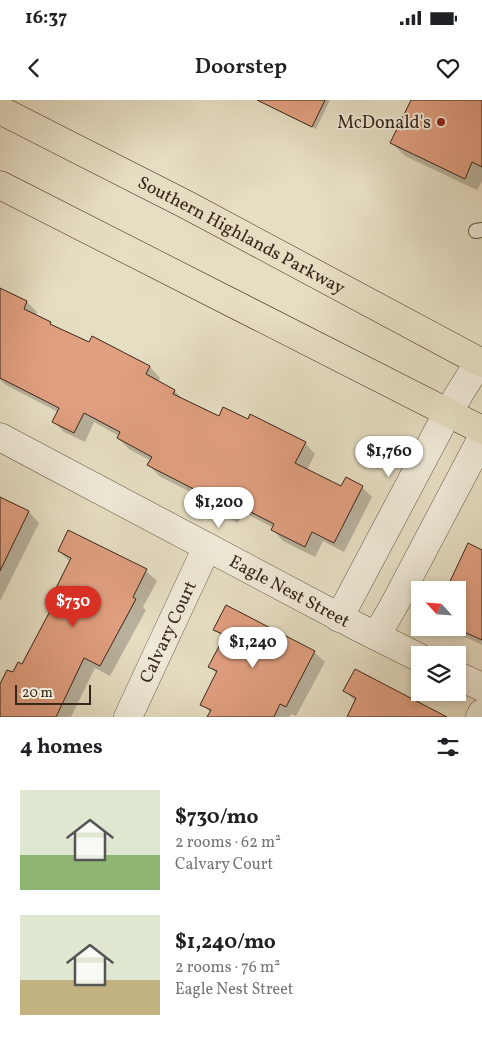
<!DOCTYPE html>
<html lang="en">
<head>
<meta charset="utf-8">
<style>
	body { margin:0; font-family:Vollkorn,serif; background:#f6f6f6; color:#202124; height:100vh; display:flex; flex-direction:column; font-size:19px; white-space:nowrap }
	* { box-sizing:border-box; margin:0 }
	p { font-size:16px; color:#757577 }
	.icon { flex:none; width:28px; height:28px; fill:none; stroke:currentColor; stroke-width:2; stroke-linecap:round; stroke-linejoin:round }
	.map { position:relative; height:617px; overflow:hidden }
	.details { display:flex; flex-direction:column; background:#fff; flex:1 }
	.details>* { flex:none }
	.needle { width:32px; rotate:296deg }
	.buttons { position:absolute; left:411px; top:481px; display:grid; gap:10px }
	.buttons a { display:grid; place-items:center; width:55px; height:55px; border-radius:0px; background:#fff; box-shadow:0 2px 8px #0003; font-size:25px }
	.scale { position:absolute; left:15px; bottom:12px; width:76px; box-sizing:border-box; padding-left:5px; border:2px solid #38261a; border-top:0; font-size:14px; line-height:18px; white-space:nowrap; color:#38261a; -webkit-text-stroke:4px #efead8; paint-order:stroke }
	.price { position:absolute; translate:-50% -42px; padding:0 11px; border-radius:18px; background:#fff; color:#222; font-size:16px; line-height:32px; filter:drop-shadow(0 1px 2px #0008) }
	.price::after { content:''; position:absolute; left:50%; top:30px; width:15px; height:11px; margin-left:-8px; background:inherit; clip-path:polygon(0 0,100% 0,50% 100%) }
	.price.on { background:#d93025; color:#fff }
	ul { padding:0; list-style:none }
	li { display:flex; align-items:center; gap:15px; height:125px; padding:0 20px }
	li span { display:grid; place-items:center; flex:none; width:140px; height:100px; border-radius:0px; color:#555 }
	li>.icon { margin-inline-start:auto }
	span .icon { width:60px; height:60px; fill:#fffc; stroke-width:1 }
	li b { font-size:21px }
	h2 { display:flex; justify-content:space-between; align-items:center; height:60px; padding:0 20px; font-size:21px }
	.status { display:flex; justify-content:space-between; align-items:center; height:35px; padding:0 25px; background:#fff; direction:ltr }
	.status svg { height:14px; fill:currentColor }
	header { display:flex; justify-content:space-between; align-items:center; height:65px; padding:0 20px; background:#fff; font-size:22px; font-weight:600 }
	.map>svg:first-child { display:block }
	.shadow { fill:#0003 }
	.building { fill:#e09f80; stroke:#38261a }
	.lines { fill:none; stroke-linecap:round; stroke-linejoin:round }
	.lane-casing { stroke:#645444; stroke-width:16 }
	.street-casing { stroke:#645444; stroke-width:29 }
	.primary-casing { stroke:#38261a; stroke-width:29 }
	.lane { stroke:#efead8; stroke-width:14 }
	.street { stroke:#efead8; stroke-width:28 }
	.primary { stroke:#e6dec3; stroke-width:28 }
	.poi-dot { fill:#8f2418; stroke:#efead8; stroke-width:2 }
	.labels { text-anchor:middle; stroke-width:4; stroke-linejoin:round; paint-order:stroke }
	.poi-label { font-size:18px; fill:#38261a; stroke:#efead8; text-anchor:end }
	.street-label { font-size:18px; fill:#38261a; stroke:#efead8 }
</style>
</head>
<body>
<div class="status"><b>16:37</b><svg viewBox="0 0 49 12"><path d="M0 12V9h3v3zM5 12V6h3v6zM10 12V3h3v9zM15 12V0h3v12zM26 1h20v11H26zM47 4h2v5h-2z"/></svg></div>
<header><svg class="icon" aria-label="back" viewBox="0 0 24 24"><path d="M15 5l-7 7 7 7"/></svg>Doorstep<svg class="icon" aria-label="heart" viewBox="0 0 24 24"><path d="M12 20l-8-8c-3-5 5-10 8-4 3-6 11-1 8 4z"/></svg></header>
<div class="map">
<svg width="482" height="617" viewBox="0 0 482 617">
	<rect width="100%" height="100%" fill="#e6dec3"/>
	<filter id="stains"><feTurbulence type="fractalNoise" baseFrequency=".004" numOctaves="4"/><feColorMatrix values="0 0 0 0 .2 0 0 0 0 .09 0 0 0 0 .02 0 0 0 .5 -.17"/></filter>
	<radialGradient id="worn" r=".72"><stop offset=".6" stop-color="#630" stop-opacity="0"/><stop offset="1" stop-color="#630" stop-opacity=".3"/></radialGradient>
	<g class="shadow">
		<polygon points="273,0 330,0 316,29 274,9 271,6"/>
		<polygon points="413,0 482,0 482,81 477,90 405,56 392,43"/>
		<polygon points="0,189 27,202 37,212 35,217 89,244 92,238 150,267 160,278 158,282 175,291 184,301 219,318 248,321 305,343 315,354 307,370 341,387 362,387 372,397 344,452 323,441 315,457 283,441 273,430 274,428 243,412 238,423 218,413 207,402 208,401 159,376 149,365 151,361 129,349 118,338 119,336 94,322 85,342 64,332 53,321 58,312 6,285 0,280"/>
		<polygon points="0,398 29,412 39,423 0,501"/>
		<polygon points="59,451 146,471 157,481 143,507 146,510 110,576 95,568 71,617 0,617 0,586 23,565 59,495 56,491 70,462"/>
		<polygon points="482,462 482,545 463,536 454,528 458,528 458,514 461,507 458,506 458,490 447,490"/>
		<polygon points="215,529 314,552 325,562 296,616 291,614 289,617 209,617 211,613 202,604 217,574 210,567 224,539"/>
		<polygon points="345,591 438,617 348,617 356,602"/>
	</g>
	<g class="building">
		<polygon points="257,0 325,0 312,27"/>
		<polygon points="411,0 482,0 482,67 472,62 465,79 390,43"/>
		<polygon points="0,188 27,201 24,209 51,222 50,224 89,242 92,236 150,266 146,274 175,290 173,294 219,316 223,307 248,319 250,314 306,342 295,363 341,386 346,377 363,386 334,443 312,432 305,447 271,430 274,424 233,403 227,413 206,403 209,397 147,365 152,357 117,338 120,332 84,313 74,333 52,322 59,308 0,278"/>
		<polygon points="0,397 29,411 0,471"/>
		<polygon points="68,430 147,469 133,497 136,499 100,566 84,558 56,617 0,617 0,584 7,570 13,572 18,562 22,564 59,494 54,492 71,458 58,451"/>
		<polygon points="468,443 482,450 482,540 455,528 458,528 458,490 446,490"/>
		<polygon points="226,505 315,551 286,607 280,604 274,617 207,617 211,610 200,605 217,571 208,567 225,535 213,530"/>
		<polygon points="355,569 447,617 347,617 356,598 343,591"/>
	</g>
	<g class="lines">
		<g class="lane-casing">
			<polyline id="lane" points="476,131 482,130"/>
		</g>
		<g class="street-casing">
			<g id="street">
				<path id="s1" d="M0 337 356 526 420 558"/>
				<polyline points="339,518 448,312 479,262"/>
				<polyline points="376,536 393,507 482,338"/>
				<polyline points="458,576 482,587"/>
				<path id="s2" d="M128 617 207 447"/>
				<polyline points="480,617 482,613"/>
			</g>
		</g>
		<g class="primary-casing">
			<g id="primary">
				<path id="s3" d="M0 10 187 105 482 263"/>
				<polyline points="0,85 482,330"/>
			</g>
		</g>
		<use href="#lane" class="lane"/>
		<use href="#street" class="street"/>
		<use href="#primary" class="primary"/>
	</g>
	<circle class="poi-dot" cx="441" cy="22" r="5"/>
	<g class="labels">
		<g class="poi-label">
			<text x="431" y="28">McDonald's</text>
		</g>
		<g class="street-label">
			<text dy="6" stroke="none"><textPath href="#s3" startOffset="272">Southern Highlands Parkway</textPath></text>
			<text dy="6" stroke="none"><textPath href="#s1" startOffset="328">Eagle Nest Street</textPath></text>
			<text dy="6" stroke="none"><textPath href="#s2" startOffset="94">Calvary Court</textPath></text>
		</g>
	</g>
	<rect width="100%" height="100%" filter="url(#stains)"/>
	<rect width="100%" height="100%" fill="url(#worn)"/>
</svg>
<div class="buttons">
<a><svg class="needle" viewBox="-14 -14 28 28"><path d="M0-13l5 13h-10z" fill="#e53935"/><path d="M0 13l5-13h-10z" fill="#757577"/></svg></a>
<a><svg class="icon" aria-label="layers" viewBox="0 0 24 24"><path d="M12 4l9 5-9 5-9-5zM3 14l9 5 9-5"/></svg></a>
</div>
<div class="scale">20 m</div>
<b class="price" style="left:389px;top:378px">$1,760</b>
<b class="price" style="left:219px;top:429px">$1,200</b>
<b class="price on" style="left:73px;top:528px">$730</b>
<b class="price" style="left:253px;top:569px">$1,240</b>
</div>
<section class="details">
<h2>4 homes<svg class="icon" aria-label="filters" viewBox="0 0 24 24"><path d="M4 7h16M4 17h16"/><circle cx="9" cy="7" r="2"/><circle cx="15" cy="17" r="2"/></svg></h2>
<ul>
<li><span style="background:linear-gradient(#dfe7d0 65%,#8fb573 0)"><svg class="icon" aria-label="home" viewBox="0 0 24 24"><path d="M3 11l9-7 9 7M6 9v11h12V9"/></svg></span><div><b>$730/mo</b><p>2 rooms · 62 m²</p><p>Calvary Court</p></div></li>
<li><span style="background:linear-gradient(#dfe7d0 65%,#c2b280 0)"><svg class="icon" aria-label="home" viewBox="0 0 24 24"><path d="M3 11l9-7 9 7M6 9v11h12V9"/></svg></span><div><b>$1,240/mo</b><p>2 rooms · 76 m²</p><p>Eagle Nest Street</p></div></li>
</ul>
</section>
</body>
</html>
